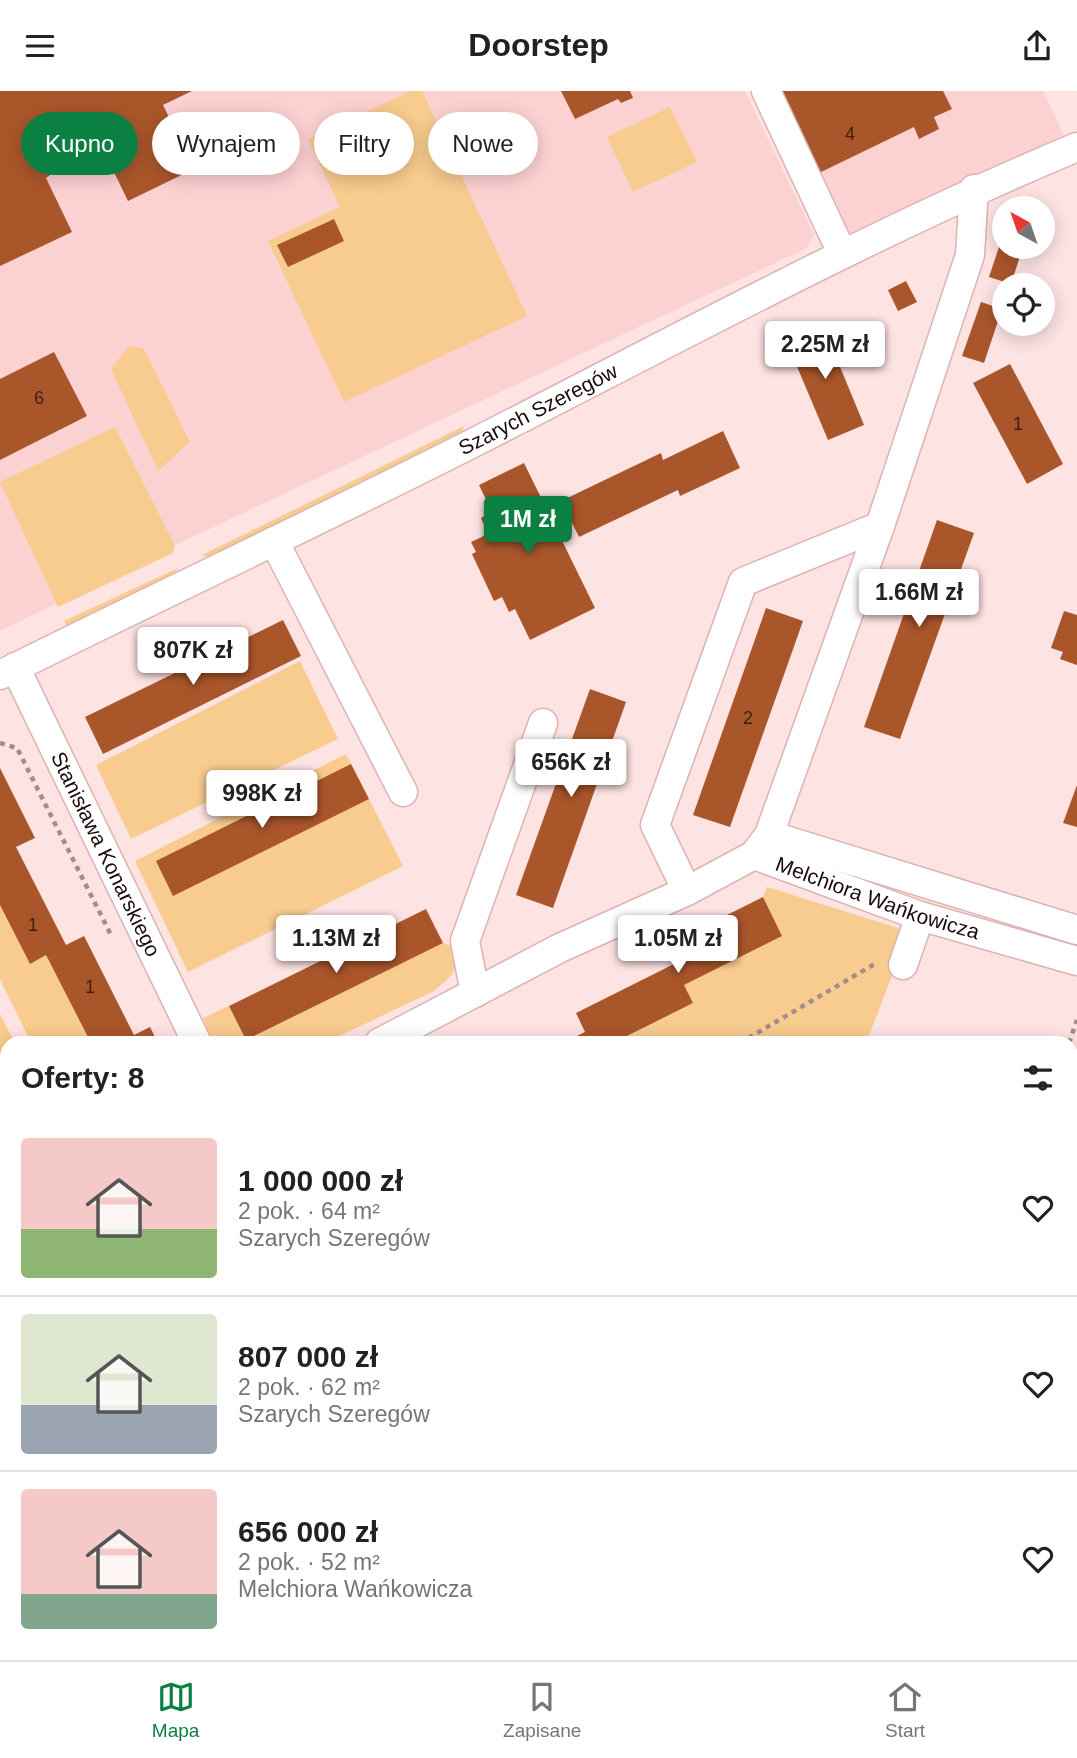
<!DOCTYPE html>
<html lang="pl">
<head>
<meta charset="utf-8">
<style>
	body { margin:0; font-family:Arial,sans-serif; background:#f2f2f2; color:#222; height:100vh; display:flex; flex-direction:column; font-size:26px; white-space:nowrap }
	* { box-sizing:border-box; margin:0 }
	p { font-size:23px; color:#767676 }
	.icon { flex:none; width:38px; height:38px; fill:none; stroke:currentColor; stroke-width:2; stroke-linecap:round; stroke-linejoin:round }
	.map { position:relative; flex:1; overflow:hidden }
	.panel { position:absolute; left:0px; top:945px; width:1078px; height:625px; display:flex; flex-direction:column; background:#fff; border-radius:21px 21px 0 0; box-shadow:0 4px 18px #0003 }
	.panel>* { flex:none }
	.hud { position:absolute; left:21px; top:21px; width:700px; height:63px; display:flex; gap:14px }
	.needle { width:46px; rotate:320deg }
	.controls { position:absolute; left:992px; top:105px; display:grid; gap:14px }
	.controls a { display:grid; place-items:center; width:63px; height:63px; border-radius:50%; background:#fff; box-shadow:0 4px 18px #0003; font-size:35px }
	.price { position:absolute; translate:-50% -60px; padding:0 16px; border-radius:7px; background:#fff; color:#222; font-size:23px; line-height:46px; filter:drop-shadow(0 2px 4px #0008) }
	.price::after { content:''; position:absolute; left:50%; top:42px; width:21px; height:16px; margin-left:-10px; background:inherit; clip-path:polygon(0 0,100% 0,50% 100%) }
	.price.selected { background:#0b8043; color:#fff }
	ul { padding:0; list-style:none }
	li { display:flex; align-items:center; gap:21px; height:175px; padding:0 21px }
	li+li { border-top:2px solid #e0e0e0 }
	li span { display:grid; place-items:center; flex:none; width:196px; height:140px; border-radius:7px; color:#555 }
	li>.icon { margin-inline-start:auto }
	span .icon { width:84px; height:84px; fill:#fffc; stroke-width:1 }
	li b { font-size:30px }
	h2 { display:flex; justify-content:space-between; align-items:center; height:84px; padding:0 21px; font-size:30px }
	.chip { padding:0 24px; border-radius:32px; background:#fff; box-shadow:0 4px 18px #0003; font-size:24px; line-height:63px }
	.chip.selected { background:#0b8043; color:#fff }
	header { display:flex; justify-content:space-between; align-items:center; height:91px; padding:0 21px; background:#fff; font-size:32px; font-weight:800 }
	.tab-bar { display:flex; justify-content:space-around; align-items:center; height:98px; border-top:2px solid #e0e0e0; background:#fff; font-size:19px; color:#767676 }
	.tab-bar a { display:grid; justify-items:center; gap:4px }
	.tab-bar .selected { color:#0b8043 }
	.map>svg:first-child { display:block }
	.built { fill:#fcd1d2 }
	.green { fill:#f8cb8e }
	.building { fill:#aa562b }
	.lines { fill:none; stroke-linecap:round; stroke-linejoin:round }
	.minor-casing { stroke:#ddb2b3; stroke-width:31 }
	.major-casing { stroke:#ddb2b3; stroke-width:38 }
	.path { stroke:#a28c8c; stroke-width:4.5; stroke-dasharray:5 5; stroke-linecap:butt }
	.minor { stroke:#fff; stroke-width:28 }
	.major { stroke:#fff; stroke-width:35 }
	.labels { text-anchor:middle; stroke-width:7; stroke-linejoin:round; paint-order:stroke }
	.number-label { font-size:18px; fill:#3e1e14 }
	.street-label { font-size:21px; fill:#1a0b0c; stroke:#fff }
</style>
</head>
<body>
<header><svg class="icon" aria-label="menu" viewBox="0 0 24 24"><path d="M4 6h16M4 12h16M4 18h16"/></svg>Doorstep<svg class="icon" aria-label="share" viewBox="0 0 24 24"><path d="M12 15V3M7 8l5-5 5 5M5 13v7h14v-7"/></svg></header>
<div class="map">
<svg width="1077" height="1569" viewBox="0 0 1077 1569">
	<rect width="100%" height="100%" fill="#fee3e3"/>
	<g class="built">
		<polygon points="0,0 745,0 814,144 807,157 190,447 0,540"/>
		<polygon points="776,0 1043,0 1064,44 846,144"/>
	</g>
	<g class="green">
		<polygon points="410,0 422,0 527,225 344,311 268,150 340,116 308,48"/>
		<polygon points="670,16 697,71 633,101 607,46"/>
		<polygon points="129,255 144,258 190,351 158,380 111,278"/>
		<polygon points="464,335 458,351 215,468 202,464"/>
		<polygon points="115,336 175,455 173,462 58,516 0,391"/>
		<polygon points="178,477 171,490 69,539 64,530"/>
		<polygon points="300,570 338,648 131,748 96,674"/>
		<polygon points="346,663 403,775 188,881 135,770"/>
		<polygon points="767,796 901,838 897,872 866,952 613,952 693,912 684,894 782,845 763,806"/>
		<polygon points="0,814 29,872 46,864 91,952 31,952 0,888"/>
		<path d="M443 852 457 856C463 877 448 888 434 900L325 952H213L203 927 229 915 246 949Z"/>
		<polygon points="0,923 15,952 7,952 7,1162 0,1163"/>
	</g>
	<g class="building">
		<polygon points="0,0 192,0 163,14 194,78 128,110 93,38 56,56 62,69 61,76 46,87 72,141 0,175"/>
		<polygon points="561,0 630,0 633,7 621,12 618,8 575,28"/>
		<polygon points="780,0 943,0 952,18 934,26 939,38 919,48 914,36 819,82"/>
		<polygon points="334,128 344,150 288,176 277,154"/>
		<polygon points="1004,141 1004,156 1023,156 1011,193 989,186"/>
		<polygon points="906,190 917,211 898,220 888,199"/>
		<polygon points="981,211 1002,218 984,272 962,265"/>
		<polygon points="822,232 864,334 828,349 785,247"/>
		<polygon points="54,261 87,325 0,369 0,288"/>
		<polygon points="1010,273 1063,373 1027,393 973,292"/>
		<polygon points="723,340 740,377 680,405 678,399 579,446 561,410 661,362 663,369"/>
		<polygon points="524,372 595,517 530,549 515,518 509,521 502,506 494,510 472,463 476,461 471,451 488,443 481,427 492,421 479,394"/>
		<polygon points="937,429 974,442 900,648 864,636"/>
		<polygon points="766,517 803,530 730,736 693,724"/>
		<polygon points="1064,520 1077,524 1077,574 1060,568 1063,561 1051,557"/>
		<polygon points="283,529 301,565 103,663 85,626"/>
		<polygon points="590,598 626,611 553,817 516,804"/>
		<polygon points="351,673 369,708 173,805 156,770"/>
		<polygon points="0,677 35,747 16,756 66,854 84,845 134,944 150,936 158,952 91,952 46,864 30,873 0,814"/>
		<polygon points="1077,694 1077,736 1063,732"/>
		<polygon points="763,806 782,845 684,894 693,912 613,952 563,952 585,941 576,922 674,873 665,855"/>
		<polygon points="426,818 443,852 246,949 229,915"/>
		<polygon points="7,1325 7,1376 0,1379 0,1328"/>
		<polygon points="0,1526 7,1528 7,1563 103,1563 101,1569 0,1569"/>
		<polygon points="265,1563 309,1563 312,1569 268,1569"/>
		<polygon points="493,1563 539,1563 537,1569 491,1569"/>
		<polygon points="1048,1563 1072,1563 1077,1564 1077,1569 1046,1569"/>
	</g>
	<g class="lines">
		<g class="minor-casing">
			<g id="minor">
				<polyline points="766,0 842,162"/>
				<polyline points="274,450 403,701"/>
				<path id="s1" d="M15 576 197 952"/>
				<path id="s2" d="M0 584C157 506 315 432 471 353 672 251 869 143 1077 56"/>
				<polyline points="769,744 1077,839"/>
				<path id="s3" d="M754 764 920 825 1077 870"/>
				<polyline points="687,800 655,734 743,491 880,435"/>
				<polyline points="903,874 920,825"/>
				<polyline points="475,902 465,850 543,632"/>
				<polyline points="379,952 560,857 687,800 754,764 769,744 880,435 970,164 974,98"/>
				<polyline points="0,1284 7,1281"/>
				<polyline points="1071,1321 1077,1301"/>
				<polyline points="371,1563 374,1569"/>
				<polyline points="768,1563 777,1569"/>
				<polyline points="449,1569 451,1563"/>
				<polyline points="667,1569 670,1563"/>
				<polyline points="998,1569 1000,1563"/>
			</g>
		</g>
		<g class="major-casing">
			<g id="major">
				<polyline points="1071,1016 1077,998"/>
				<polyline points="1071,1196 1077,1177"/>
				<polyline points="910,1569 912,1563"/>
				<polyline points="963,1569 964,1563"/>
			</g>
		</g>
		<g class="path">
			<polyline points="0,652 17,657 111,844"/>
			<polyline points="740,952 878,871"/>
			<polyline points="1069,952 1077,929"/>
			<polyline points="0,1098 7,1104"/>
			<polyline points="0,1167 7,1167"/>
			<polyline points="0,1195 7,1197"/>
			<polyline points="861,1569 863,1563"/>
		</g>
		<use href="#minor" class="minor"/>
		<use href="#major" class="major"/>
	</g>
	<g class="labels">
		<g class="number-label">
			<text x="850" y="49">4</text>
			<text x="39" y="313">6</text>
			<text x="1018" y="339">1</text>
			<text x="748" y="633">2</text>
			<text x="33" y="840">1</text>
			<text x="90" y="902">1</text>
		</g>
		<g class="street-label">
			<text dy="7" stroke="none"><textPath href="#s2" startOffset="600">Szarych Szeregów</textPath></text>
			<text dy="7" stroke="none"><textPath href="#s1" startOffset="208">Stanisława Konarskiego</textPath></text>
			<text dy="7" stroke="none"><textPath href="#s3" startOffset="131">Melchiora Wańkowicza</textPath></text>
		</g>
	</g>
</svg>
<div class="controls">
<a><svg class="needle" viewBox="-14 -14 28 28"><path d="M0-13l5 13h-10z" fill="#e53935"/><path d="M0 13l5-13h-10z" fill="#767676"/></svg></a>
<a><svg class="icon" aria-label="locate" viewBox="0 0 24 24"><circle cx="12" cy="12" r="6"/><path d="M12 2v4M12 18v4M2 12h4M18 12h4"/></svg></a>
</div>
<b class="price" style="left:825px;top:290px">2.25M zł</b>
<b class="price selected" style="left:528px;top:465px">1M zł</b>
<b class="price" style="left:919px;top:538px">1.66M zł</b>
<b class="price" style="left:193px;top:596px">807K zł</b>
<b class="price" style="left:571px;top:708px">656K zł</b>
<b class="price" style="left:262px;top:739px">998K zł</b>
<b class="price" style="left:336px;top:884px">1.13M zł</b>
<b class="price" style="left:678px;top:884px">1.05M zł</b>
<div class="hud">
<a class="chip selected">Kupno</a>
<a class="chip">Wynajem</a>
<a class="chip">Filtry</a>
<a class="chip">Nowe</a>
</div>
<section class="panel">
<h2>Oferty: 8<svg class="icon" aria-label="filters" viewBox="0 0 24 24"><path d="M4 7h16M4 17h16"/><circle cx="9" cy="7" r="2"/><circle cx="15" cy="17" r="2"/></svg></h2>
<ul>
<li><span style="background:linear-gradient(#f6c9c9 65%,#8fb573 0)"><svg class="icon" aria-label="home" viewBox="0 0 24 24"><path d="M3 11l9-7 9 7M6 9v11h12V9"/></svg></span><div><b>1 000 000 zł</b><p>2 pok. · 64 m²</p><p>Szarych Szeregów</p></div><svg class="icon" aria-label="heart" viewBox="0 0 24 24"><path d="M12 20l-8-8c-3-5 5-10 8-4 3-6 11-1 8 4z"/></svg></li>
<li><span style="background:linear-gradient(#dfe7d0 65%,#9aa5b1 0)"><svg class="icon" aria-label="home" viewBox="0 0 24 24"><path d="M3 11l9-7 9 7M6 9v11h12V9"/></svg></span><div><b>807 000 zł</b><p>2 pok. · 62 m²</p><p>Szarych Szeregów</p></div><svg class="icon" aria-label="heart" viewBox="0 0 24 24"><path d="M12 20l-8-8c-3-5 5-10 8-4 3-6 11-1 8 4z"/></svg></li>
<li><span style="background:linear-gradient(#f6c9c9 75%,#7fa58c 0)"><svg class="icon" aria-label="home" viewBox="0 0 24 24"><path d="M3 11l9-7 9 7M6 9v11h12V9"/></svg></span><div><b>656 000 zł</b><p>2 pok. · 52 m²</p><p>Melchiora Wańkowicza</p></div><svg class="icon" aria-label="heart" viewBox="0 0 24 24"><path d="M12 20l-8-8c-3-5 5-10 8-4 3-6 11-1 8 4z"/></svg></li>
</ul>
</section>
</div>
<nav class="tab-bar">
<a class="selected"><svg class="icon" aria-label="map" viewBox="0 0 24 24"><path d="M3 6l6-2 6 2 6-2v14l-6 2-6-2-6 2zM9 4v14M15 6v14"/></svg>Mapa</a>
<a><svg class="icon" aria-label="saved" viewBox="0 0 24 24"><path d="M7 4h10v16l-5-4-5 4z"/></svg>Zapisane</a>
<a><svg class="icon" aria-label="home" viewBox="0 0 24 24"><path d="M3 11l9-7 9 7M6 9v11h12V9"/></svg>Start</a>
</nav>
</body>
</html>
